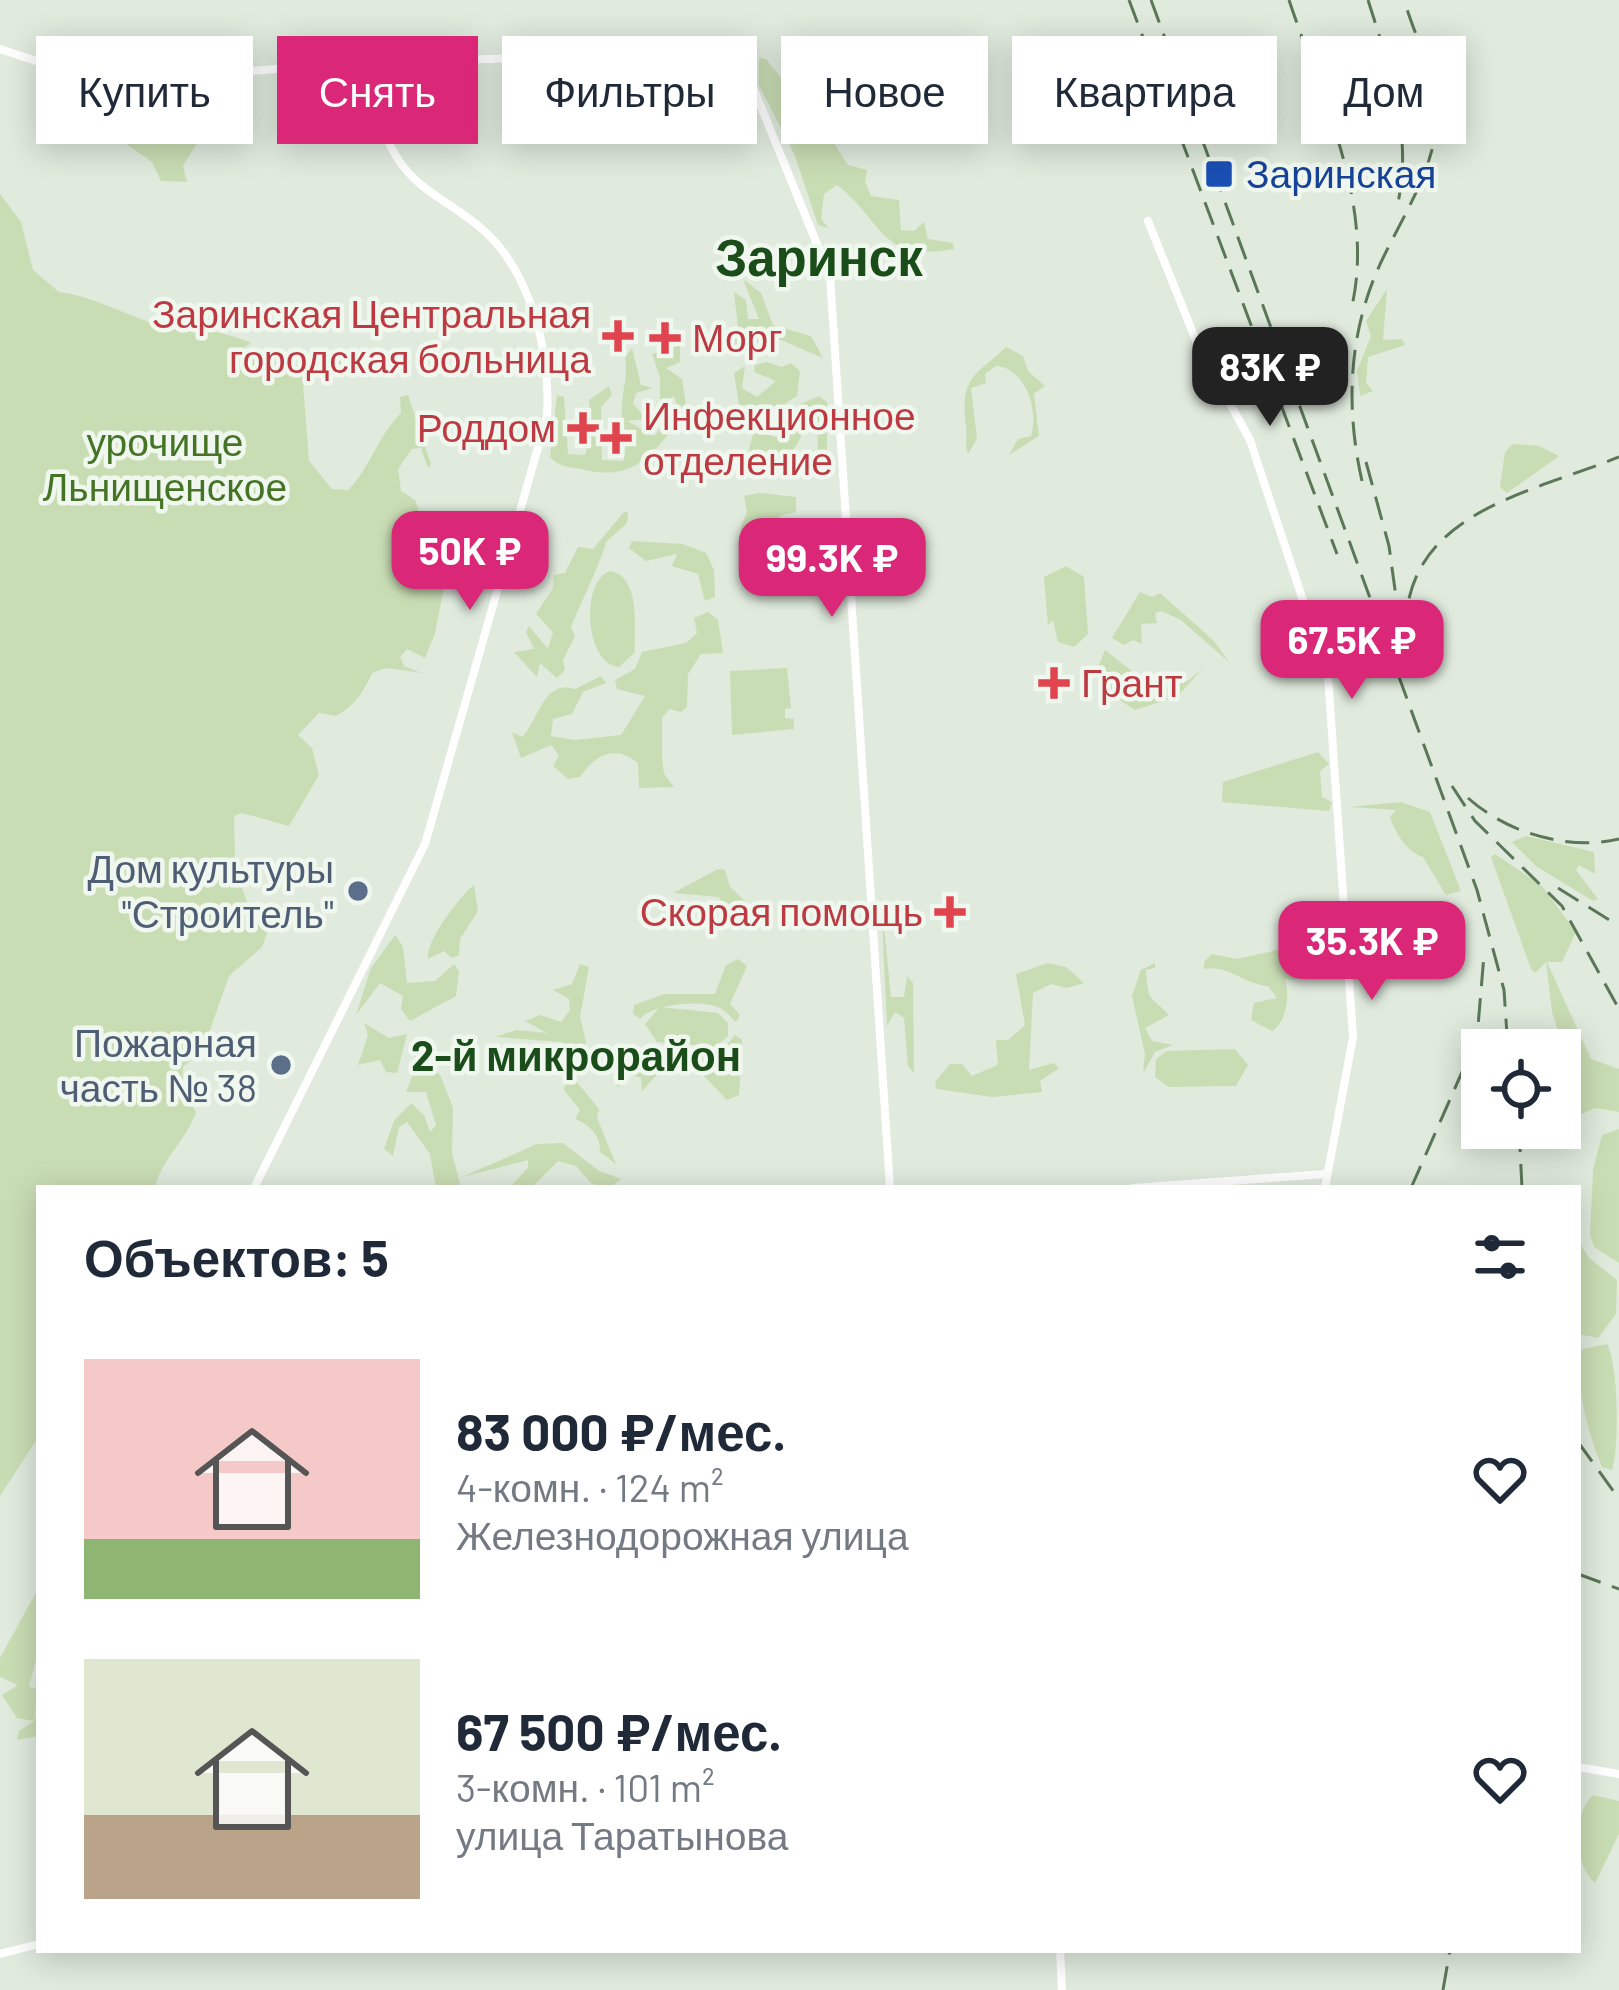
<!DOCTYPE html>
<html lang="ru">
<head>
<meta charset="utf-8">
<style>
	body { margin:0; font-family:Barlow,sans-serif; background:#f2f2f3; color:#1f2937; height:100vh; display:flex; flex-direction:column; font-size:45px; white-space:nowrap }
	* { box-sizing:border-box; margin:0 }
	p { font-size:39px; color:#747a83 }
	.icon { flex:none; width:66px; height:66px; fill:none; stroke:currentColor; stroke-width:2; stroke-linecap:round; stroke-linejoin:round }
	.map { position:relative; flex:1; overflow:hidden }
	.drawer { position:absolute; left:36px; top:1185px; width:1545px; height:768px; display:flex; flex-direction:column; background:#fff; border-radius:0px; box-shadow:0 6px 30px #0003 }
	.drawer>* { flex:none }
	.hud { position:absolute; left:36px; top:36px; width:1548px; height:108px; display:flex; gap:24px }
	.tools { position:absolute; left:1461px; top:1029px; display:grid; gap:24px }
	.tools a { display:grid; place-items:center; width:120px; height:120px; border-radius:0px; background:#fff; box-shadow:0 6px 30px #0003; font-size:60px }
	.price { position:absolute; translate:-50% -102px; padding:0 27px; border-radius:24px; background:#db2777; color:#fff; font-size:39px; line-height:78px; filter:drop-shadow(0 3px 6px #0008) }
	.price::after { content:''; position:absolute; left:50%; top:72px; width:36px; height:27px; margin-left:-18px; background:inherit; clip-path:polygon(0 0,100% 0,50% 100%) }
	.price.selected { background:#222; color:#fff }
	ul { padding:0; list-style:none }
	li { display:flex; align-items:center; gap:36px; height:300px; padding:0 48px }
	li span { display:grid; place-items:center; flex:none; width:336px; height:240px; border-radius:0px; color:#555 }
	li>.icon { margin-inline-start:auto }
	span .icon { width:144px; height:144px; fill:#fffc; stroke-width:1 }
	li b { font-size:51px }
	h2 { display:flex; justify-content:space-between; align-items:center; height:144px; padding:0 48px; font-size:51px }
	.chip { padding:0 42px; border-radius:0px; background:#fff; box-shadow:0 6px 30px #0003; font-size:42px; line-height:108px }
	.chip.selected { background:#db2777; color:#fff }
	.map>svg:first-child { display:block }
	.green { fill:#c9ddb4 }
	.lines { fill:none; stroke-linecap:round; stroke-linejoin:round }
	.minor { stroke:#fff; stroke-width:8 }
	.rail { stroke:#5a7758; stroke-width:3; stroke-dasharray:24 12; stroke-linecap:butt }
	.transit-dot { fill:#1a4fb4; stroke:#f0f7ee; stroke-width:4.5 }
	.health-dot { fill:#e0444e; stroke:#f0f7ee; stroke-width:4.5 }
	.service-dot { fill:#5c6f8a; stroke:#f0f7ee; stroke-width:4.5 }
	.labels { text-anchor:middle; stroke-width:9; stroke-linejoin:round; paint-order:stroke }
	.transit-label { font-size:39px; fill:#164399; stroke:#f0f7ee; text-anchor:start }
	.health-label { font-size:39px; fill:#be3a42; stroke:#f0f7ee; text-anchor:end }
	.park-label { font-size:39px; fill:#457426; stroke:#f0f7ee }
	.service-label { font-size:39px; fill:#4e5e75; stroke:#f0f7ee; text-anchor:end }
	.neighbourhood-label { font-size:42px; font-weight:bold; fill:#1a4d19; stroke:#f0f7ee }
	.district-label { font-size:51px; font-weight:bold; fill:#1a4d19; stroke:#f0f7ee }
</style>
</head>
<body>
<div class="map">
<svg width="1619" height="1990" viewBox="0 0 1619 1990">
	<rect width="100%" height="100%" fill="#e0eadd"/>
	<g class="green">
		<path d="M759 58 766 59 791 90 805 98 848 165 867 170 865 182 871 196 899 200 901 230 914 231 924 222 928 239 953 243 954 249C879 263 884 221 837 185L824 194 821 218 828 228 818 225 795 156 759 85Z"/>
		<polygon points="92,111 122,119 136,113 155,132 173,135 187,118 197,118 201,136 183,166 187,182 161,181 152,162 114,135 86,139 85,117"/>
		<path d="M0 194 21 222 33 270 59 292C91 296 124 314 158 325 169 329 175 323 186 325 203 328 235 336 251 343L241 350C256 358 269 356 283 350L296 365 356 358 359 362 345 375 308 374 303 383 309 461 332 489 348 490C367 473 378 436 401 413L400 397 408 395 431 464 428 468 421 448 412 449 398 469 401 491 415 500 430 543 450 557 435 633 425 658 407 649 400 657 404 666 421 673 386 668 372 673C363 693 355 705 336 716L319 713 298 735 312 748 319 775 289 826 242 813 234 816 235 869 250 910 267 933 262 947 229 976 204 1047 183 1067 182 1088 196 1112C186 1141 162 1158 155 1188H39V1436L0 1496Z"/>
		<polygon points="743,279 761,293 773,325 811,336 823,358 781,340 722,346 738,327 734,292 746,300 748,319 759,319"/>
		<polygon points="1387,289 1383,340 1402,339 1405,345 1368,357 1366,383 1373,391 1360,396 1357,371 1371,336 1366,321"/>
		<path d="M680 345V362L666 368 682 379 687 412C654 450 638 482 586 470 572 467 560 468 550 457L557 395 564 397 568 454 585 455 591 435 589 400 609 386 612 395 601 407 602 460 623 461C630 441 620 423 622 404 623 387 628 376 625 357L632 348 641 385 653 388 636 393 633 404 647 419 627 421 654 436 678 409 674 396 660 404V377L652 354Z"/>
		<path d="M1006 347 1023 356 1028 371 1045 386 1034 394 1039 436 1009 455 1018 439 1031 436C1039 411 1026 368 996 366L985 374 986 383 971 388 977 439 968 454C964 444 968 438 966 426 959 376 977 375 1006 347Z"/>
		<polygon points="767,362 782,367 791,363 800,371 797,396 780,407 739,405 734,373 745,366 742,388 757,397 776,381 754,372 755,365"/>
		<polygon points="819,396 827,402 827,450 818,450 817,429 805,412 798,414 801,437 789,457 751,467 746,461 754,431 787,440 798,405"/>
		<polygon points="1513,444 1539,446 1559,456 1507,493 1500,487 1505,452"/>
		<polygon points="759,493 796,497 796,512 778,516 798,529 748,535 740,529 747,512 744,496"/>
		<path d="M624 512H628L627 523 606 542C606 550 577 612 571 627L575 636 563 660 565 670 557 678 540 663 537 677 514 652 534 649 526 632 529 626 548 649 553 632 536 614 553 588 554 575 565 573 578 547 593 549Z"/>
		<polygon points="632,541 683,544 706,553 714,570 715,597 705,601 698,574 672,566 677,554 646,561 629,548"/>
		<polygon points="1066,566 1084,577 1088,634 1074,647 1058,642 1053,620 1048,625 1044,577"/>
		<path d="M610 571C641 577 634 625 635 652L619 667C585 664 580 581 610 571Z"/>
		<polygon points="1140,592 1152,597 1160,593 1214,641 1229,662 1181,620 1161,611 1155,613 1157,623 1141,624 1142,644 1133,640 1124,645 1112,638"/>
		<path d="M708 612 718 620 723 653 701 654 688 674 687 707 681 712 669 709 662 718V758L664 774 674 787 639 788 638 763C616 745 596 753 580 777L568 779 553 766 559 755 551 745 521 758 512 732 522 737C540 718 543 679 575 689L601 676 606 683 583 692 572 714 553 719 551 736 574 740 621 735 645 696 617 689 615 680 635 669 642 652 686 643 697 633 694 618Z"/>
		<polygon points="1105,650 1138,676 1137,694 1144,698 1156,688 1167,690 1172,677 1188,681 1204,667 1178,696 1135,710 1100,687 1098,667"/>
		<polygon points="787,668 791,708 785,709 785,718 794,719 794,729 732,735 730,671"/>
		<polygon points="1318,752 1329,764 1320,771 1322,797 1332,802 1329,811 1222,802 1223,782"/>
		<path d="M1401 802 1430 812 1461 891 1446 895 1423 857C1407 852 1395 833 1390 817L1396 810 1349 807Z"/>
		<polygon points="1526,836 1594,852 1595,874 1579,865 1576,870 1598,899 1593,901 1536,866 1512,842"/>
		<polygon points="1495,854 1542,886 1576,932 1562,962 1547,962 1591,1059 1619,1069 1619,1112 1595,1108 1578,1116 1564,1102 1567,1058 1552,1012 1546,962 1535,973 1531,969 1491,857"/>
		<polygon points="718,869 725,870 730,887 745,901 739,922 727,916 719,897 673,893"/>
		<path d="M474 885 478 911 460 939 459 955 452 958 444 951 428 959C425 941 461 895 474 885Z"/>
		<polygon points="881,897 891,997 904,997 907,976 913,983 914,1073 908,1066 904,1018 895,1012 887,1026"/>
		<polygon points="395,935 403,947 407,983 435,981 454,964 459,971 456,996 410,1021 401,1009 403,996 380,983 356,1015 371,968"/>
		<path d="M1277 950 1291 960 1285 969 1292 964 1298 974 1295 980 1285 979C1290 994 1287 1022 1272 1031L1251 1020 1254 1003 1277 998 1268 986C1246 985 1227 964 1204 969V962L1212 954 1237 959Z"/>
		<path d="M738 959 747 966 730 1004 740 1015 736 1022C731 1018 728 1013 722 1009 704 999 654 1003 640 1019L633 1014 634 1005 664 994H715L726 965Z"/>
		<polygon points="1048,963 1066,967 1084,983 1067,988 1051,984 1033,993 1029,1070 1054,1063 1059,1068 1040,1081 1042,1092 992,1097 937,1089 935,1082 950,1064 962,1064 972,1076 998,1065 996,1040 1008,1040 1025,1025 1016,974"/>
		<path d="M1155 963V968L1146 970C1149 1006 1149 993 1169 1015L1145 1028 1152 1041 1173 1045 1155 1052 1143 1074 1145 1054 1132 996 1141 970Z"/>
		<path d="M580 964 589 967 580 1017 586 1042 576 1081 599 1109 597 1118 616 1164 600 1152C601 1136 590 1125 575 1119L580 1110 564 1090 568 1061 562 1042 495 1037 516 1030 547 1033 525 1021 540 1015 561 1022 570 1010 569 999 553 990 572 984Z"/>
		<polygon points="660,1007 718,1013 728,1023 728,1036 715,1047 657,1042 645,1024"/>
		<polygon points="364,1023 389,1038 407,1034 397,1073 386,1072 380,1060 358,1065 368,1035"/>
		<polygon points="735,1035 742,1040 739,1095 727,1100 680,1051 724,1049"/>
		<polygon points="616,1047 673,1051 676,1054 642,1091 641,1078 625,1073 618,1088 609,1054"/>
		<polygon points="419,1048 441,1077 453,1108 452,1153 461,1188 436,1188 430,1154 407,1122 399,1127 393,1156 384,1149 394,1121 411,1103 424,1115 430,1132 436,1125 426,1092 406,1092 417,1064 413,1052"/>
		<polygon points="1235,1049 1248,1065 1236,1086 1169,1087 1155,1077 1156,1059 1167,1051"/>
		<polygon points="1619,1129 1619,1263 1594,1247 1590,1235 1593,1170 1602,1135"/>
		<polygon points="563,1143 599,1171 622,1179 610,1187 592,1184 576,1166 558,1161 531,1188 509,1188 528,1168 528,1160 462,1177 537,1144"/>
		<polygon points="1578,1240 1589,1258 1617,1280 1616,1314 1598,1338 1578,1334"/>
		<path d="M1607 1344C1619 1367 1619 1450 1612 1470L1602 1467C1586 1428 1578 1392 1578 1350Z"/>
		<polygon points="39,1587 39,1649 29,1686 34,1689 39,1682 35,1714 39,1736 17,1740 19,1731 34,1721 17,1718 2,1695 18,1685 0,1677 0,1658"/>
		<path d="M1593 1795 1619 1801V1834L1595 1883C1574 1865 1571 1815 1593 1795Z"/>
	</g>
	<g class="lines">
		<g class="minor">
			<polyline points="0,49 76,74 122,81 367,62 730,53 744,65 830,276 890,1188"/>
			<polyline points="1148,221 1197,343 1250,440 1328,676 1353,1037 1325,1188"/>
			<path d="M254 1188 425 844 547 416C551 354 531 271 482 229 454 204 418 191 398 159 379 131 375 94 367 62"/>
			<polyline points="1133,1188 1325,1174"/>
			<polyline points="1578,1767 1619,1774"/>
			<polyline points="1060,1950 1062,1990"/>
			<polyline points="0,1954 39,1944"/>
		</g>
		<g class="rail">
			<polyline points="1129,0 1337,554"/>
			<polyline points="1151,0 1477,890 1504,990 1508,1050"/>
			<path d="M1289 0C1321 97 1375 203 1352 306"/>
			<path d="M1368 0C1389 66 1414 138 1397 207"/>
			<polyline points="1366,462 1389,546 1400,626"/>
			<path d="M1362 481C1346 410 1348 339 1377 271 1398 223 1436 170 1437 116 1438 82 1417 41 1407 9"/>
			<path d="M1409 670C1382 517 1514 499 1619 457"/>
			<polyline points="1452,786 1475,821 1562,906 1619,1009"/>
			<path d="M1468 798C1507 833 1568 851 1619 839"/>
			<polyline points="1558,888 1619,926"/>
			<polyline points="1519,1128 1522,1188"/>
			<polyline points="1411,1188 1477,1038 1484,955"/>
			<polyline points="1578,1442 1619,1499"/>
			<polyline points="1578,1574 1619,1589"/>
			<polyline points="1443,1990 1450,1950"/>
		</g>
	</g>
	<rect class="transit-dot" x="1204" y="159" width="30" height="30" rx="6"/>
	<g class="health-dot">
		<path d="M612 318h12v12h12v12h-12v12h-12v-12h-12v-12h12z"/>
		<path d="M659 320h12v12h12v12h-12v12h-12v-12h-12v-12h12z"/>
		<path d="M577 410h12v12h12v12h-12v12h-12v-12h-12v-12h12z"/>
		<path d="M610 420h12v12h12v12h-12v12h-12v-12h-12v-12h12z"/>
		<path d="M1048 665h12v12h12v12h-12v12h-12v-12h-12v-12h12z"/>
		<path d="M944 894h12v12h12v12h-12v12h-12v-12h-12v-12h12z"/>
	</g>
	<g class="service-dot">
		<circle cx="358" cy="891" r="12"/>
		<circle cx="281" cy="1065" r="12"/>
	</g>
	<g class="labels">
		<g class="transit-label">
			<text x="1246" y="188">Заринская</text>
		</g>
		<g class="health-label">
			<text x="591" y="328">Заринская Центральная<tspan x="591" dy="45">городская больница</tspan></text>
			<text x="692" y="352" text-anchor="start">Морг</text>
			<text x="643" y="430" text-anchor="start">Инфекционное<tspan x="643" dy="45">отделение</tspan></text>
			<text x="556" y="442">Роддом</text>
			<text x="1081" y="697" text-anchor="start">Грант</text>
			<text x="923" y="926">Скорая помощь</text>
		</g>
		<g class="park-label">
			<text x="165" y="456">урочище<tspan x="165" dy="45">Льнищенское</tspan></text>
		</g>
		<g class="service-label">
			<text x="334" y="883">Дом культуры<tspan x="334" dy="45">"Строитель"</tspan></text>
			<text x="257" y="1057">Пожарная<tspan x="257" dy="45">часть № 38</tspan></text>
		</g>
		<g class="neighbourhood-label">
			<text x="576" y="1071">2-й микрорайон</text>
		</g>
		<g class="district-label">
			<text x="819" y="276">Заринск</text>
		</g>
	</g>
</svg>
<div class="tools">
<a><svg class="icon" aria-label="locate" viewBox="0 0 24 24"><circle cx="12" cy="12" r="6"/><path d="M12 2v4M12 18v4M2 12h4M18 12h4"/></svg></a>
</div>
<b class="price selected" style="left:1270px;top:429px">83K ₽</b>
<b class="price" style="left:470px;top:613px">50K ₽</b>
<b class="price" style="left:832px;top:620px">99.3K ₽</b>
<b class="price" style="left:1352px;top:702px">67.5K ₽</b>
<b class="price" style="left:1372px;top:1003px">35.3K ₽</b>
<div class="hud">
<a class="chip">Купить</a>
<a class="chip selected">Снять</a>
<a class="chip">Фильтры</a>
<a class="chip">Новое</a>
<a class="chip">Квартира</a>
<a class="chip">Дом</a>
</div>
<section class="drawer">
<h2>Объектов: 5<svg class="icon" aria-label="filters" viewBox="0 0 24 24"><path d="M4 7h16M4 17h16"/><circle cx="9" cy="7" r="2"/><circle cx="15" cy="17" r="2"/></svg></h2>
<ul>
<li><span style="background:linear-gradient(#f6c9c9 75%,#8fb573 0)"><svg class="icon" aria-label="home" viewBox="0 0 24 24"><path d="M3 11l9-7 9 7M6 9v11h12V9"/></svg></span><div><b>83 000 ₽/мес.</b><p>4-комн. · 124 m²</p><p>Железнодорожная улица</p></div><svg class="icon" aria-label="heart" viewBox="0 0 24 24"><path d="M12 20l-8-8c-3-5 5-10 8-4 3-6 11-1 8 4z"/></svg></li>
<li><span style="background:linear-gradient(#dfe7d0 65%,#b9a48a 0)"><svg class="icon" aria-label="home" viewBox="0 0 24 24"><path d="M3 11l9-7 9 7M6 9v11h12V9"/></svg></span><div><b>67 500 ₽/мес.</b><p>3-комн. · 101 m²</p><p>улица Таратынова</p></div><svg class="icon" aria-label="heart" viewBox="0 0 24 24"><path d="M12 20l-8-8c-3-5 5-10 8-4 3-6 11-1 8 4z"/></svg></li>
</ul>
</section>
</div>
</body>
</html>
